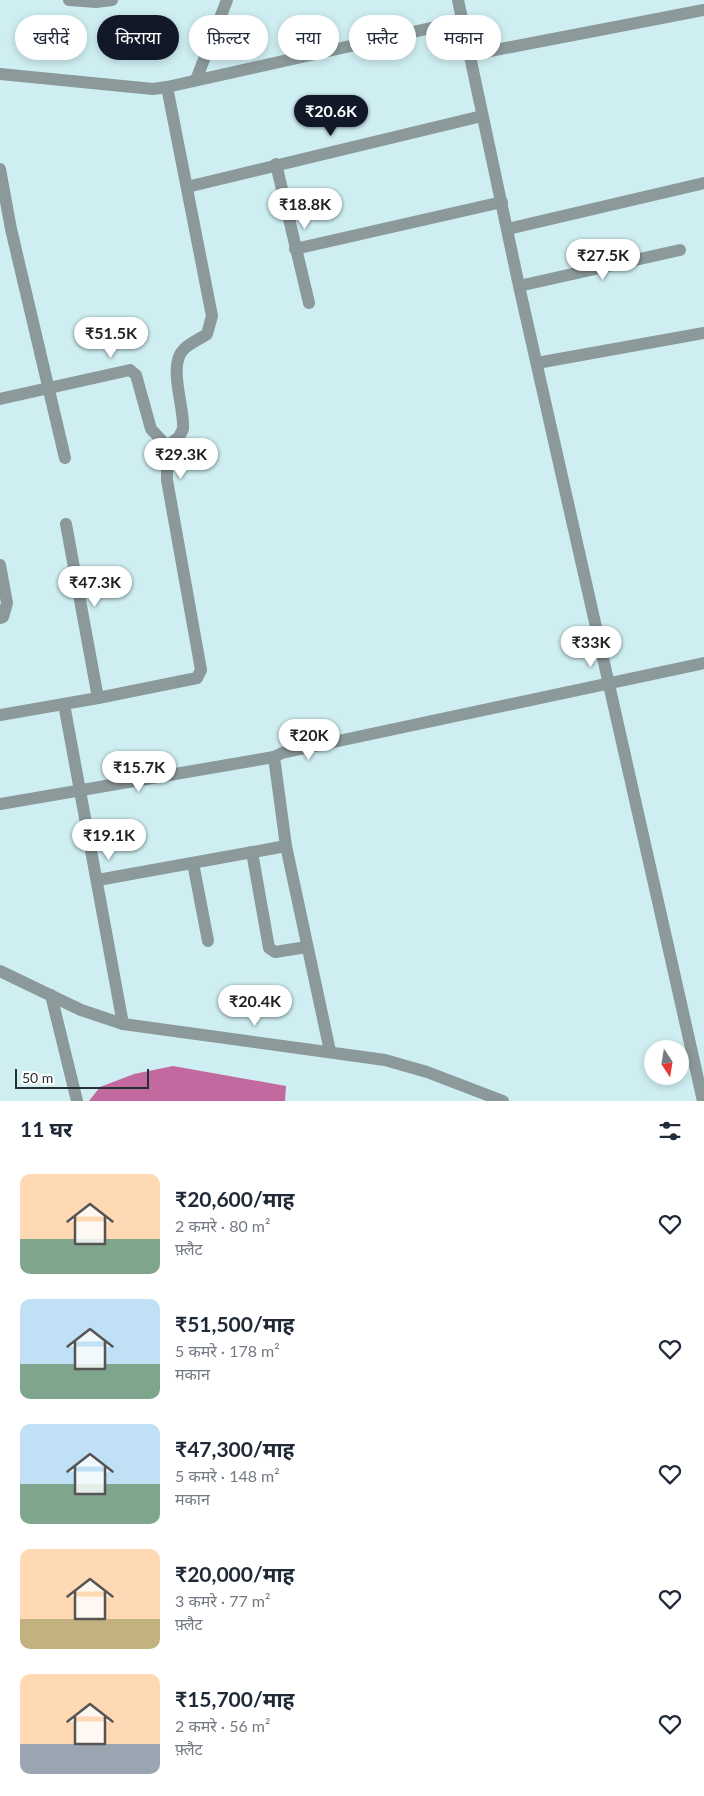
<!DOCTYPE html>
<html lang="hi">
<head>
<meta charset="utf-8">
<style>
	body { margin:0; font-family:Lato,"Noto Sans Devanagari",sans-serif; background:#f2f2f3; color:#1f2937; height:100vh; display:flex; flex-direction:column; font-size:19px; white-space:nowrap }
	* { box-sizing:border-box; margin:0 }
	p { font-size:16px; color:#747a83 }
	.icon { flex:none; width:28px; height:28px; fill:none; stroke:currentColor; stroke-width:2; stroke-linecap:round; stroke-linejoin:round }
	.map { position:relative; height:1101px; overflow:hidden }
	.sheet { display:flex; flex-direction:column; background:#fff; flex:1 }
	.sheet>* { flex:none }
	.hud { position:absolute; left:15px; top:15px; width:675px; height:45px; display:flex; gap:10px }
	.needle { width:32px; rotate:168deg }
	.fabs { position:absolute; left:644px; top:1040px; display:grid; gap:10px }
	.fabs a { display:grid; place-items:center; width:45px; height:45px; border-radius:50%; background:#fff; box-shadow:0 2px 8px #0003; font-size:25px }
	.scale { position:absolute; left:15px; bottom:12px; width:134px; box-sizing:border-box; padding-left:5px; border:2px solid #243032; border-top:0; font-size:14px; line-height:18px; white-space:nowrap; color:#243032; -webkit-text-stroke:4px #fff; paint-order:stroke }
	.price { position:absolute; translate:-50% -42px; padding:0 11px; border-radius:18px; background:#fff; color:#222; font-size:16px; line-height:32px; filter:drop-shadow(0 1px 2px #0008) }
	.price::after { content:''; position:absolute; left:50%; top:30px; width:15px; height:11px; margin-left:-8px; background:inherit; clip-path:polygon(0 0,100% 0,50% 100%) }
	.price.on { background:#111827; color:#fff }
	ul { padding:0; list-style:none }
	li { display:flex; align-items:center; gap:15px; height:125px; padding:0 20px }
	li span { display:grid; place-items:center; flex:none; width:140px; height:100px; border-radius:10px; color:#555 }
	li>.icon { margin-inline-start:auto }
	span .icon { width:60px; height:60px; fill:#fffc; stroke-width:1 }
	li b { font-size:21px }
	h2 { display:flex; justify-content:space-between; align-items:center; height:60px; padding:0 20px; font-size:21px }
	.tag { padding:0 18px; border-radius:22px; background:#fff; box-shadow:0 2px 8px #0003; font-size:18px; line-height:45px }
	.tag.on { background:#111827; color:#fff }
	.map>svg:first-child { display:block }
	.water { fill:#c26aa0 }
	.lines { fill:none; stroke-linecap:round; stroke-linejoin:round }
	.minor { stroke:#8b999a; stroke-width:12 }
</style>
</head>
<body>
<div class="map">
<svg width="704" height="1101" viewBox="0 0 704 1101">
	<rect width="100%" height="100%" fill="#ceeef2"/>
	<polygon class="water" points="173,1066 286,1086 285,1101 89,1101 100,1087 134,1074"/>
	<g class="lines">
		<g class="minor">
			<polyline points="69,0 96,2 112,0"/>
			<polyline points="458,0 519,286 703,1101"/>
			<polyline points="469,55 704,10"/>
			<polyline points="0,74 153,89 167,87 462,21"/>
			<polyline points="196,80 227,0"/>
			<polyline points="276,164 309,303"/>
			<polyline points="0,169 11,229 65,458"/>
			<polyline points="187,187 482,116"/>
			<polyline points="508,229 704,183"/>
			<polyline points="295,249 502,202"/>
			<polyline points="519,286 680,250"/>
			<polyline points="537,363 704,333"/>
			<polyline points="0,399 130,370 136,375 151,429 167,446"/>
			<polyline points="66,524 98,698"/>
			<polyline points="0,565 7,603 3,617 0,618"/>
			<polyline points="64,704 123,1024"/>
			<path d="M0 715 98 698 197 678 201 670 167 480V446L179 437 183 429C185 408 167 365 184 349 190 343 200 339 207 334L212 316 167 87"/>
			<polyline points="0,804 274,757"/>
			<polyline points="252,852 269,948 275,952 307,947"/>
			<polyline points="193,863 208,941"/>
			<polyline points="98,880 286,846"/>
			<polyline points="0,971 81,1010 123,1024 385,1060 427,1072 503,1101"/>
			<polyline points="51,995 77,1101"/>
			<polyline points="330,1051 286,846 274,757 282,753 704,663"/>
		</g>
	</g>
</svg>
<div class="fabs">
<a><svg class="needle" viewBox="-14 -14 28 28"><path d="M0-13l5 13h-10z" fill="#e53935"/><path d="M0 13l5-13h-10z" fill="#747a83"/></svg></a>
</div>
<div class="scale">50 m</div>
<b class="price on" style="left:331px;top:137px">₹20.6K</b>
<b class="price" style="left:305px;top:230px">₹18.8K</b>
<b class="price" style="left:603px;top:281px">₹27.5K</b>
<b class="price" style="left:111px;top:359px">₹51.5K</b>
<b class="price" style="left:181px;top:480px">₹29.3K</b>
<b class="price" style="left:95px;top:608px">₹47.3K</b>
<b class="price" style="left:591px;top:668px">₹33K</b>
<b class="price" style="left:309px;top:761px">₹20K</b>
<b class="price" style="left:139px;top:793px">₹15.7K</b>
<b class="price" style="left:109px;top:861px">₹19.1K</b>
<b class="price" style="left:255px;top:1027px">₹20.4K</b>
<div class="hud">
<a class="tag">खरीदें</a>
<a class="tag on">किराया</a>
<a class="tag">फ़िल्टर</a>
<a class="tag">नया</a>
<a class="tag">फ़्लैट</a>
<a class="tag">मकान</a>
</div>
</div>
<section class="sheet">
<h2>11 घर<svg class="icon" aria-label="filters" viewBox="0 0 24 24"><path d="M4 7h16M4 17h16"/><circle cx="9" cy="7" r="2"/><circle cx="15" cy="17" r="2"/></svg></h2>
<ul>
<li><span style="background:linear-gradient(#ffd9b3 65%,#7fa58c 0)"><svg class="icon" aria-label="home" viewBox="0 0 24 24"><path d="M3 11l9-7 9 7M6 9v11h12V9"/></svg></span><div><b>₹20,600/माह</b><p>2 कमरे · 80 m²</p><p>फ़्लैट</p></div><svg class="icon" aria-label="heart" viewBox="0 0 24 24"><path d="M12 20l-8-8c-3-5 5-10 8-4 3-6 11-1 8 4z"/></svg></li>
<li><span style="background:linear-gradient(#bfe0f5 65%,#7fa58c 0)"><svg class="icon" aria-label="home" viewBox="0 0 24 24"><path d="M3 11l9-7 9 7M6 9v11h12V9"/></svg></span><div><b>₹51,500/माह</b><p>5 कमरे · 178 m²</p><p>मकान</p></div><svg class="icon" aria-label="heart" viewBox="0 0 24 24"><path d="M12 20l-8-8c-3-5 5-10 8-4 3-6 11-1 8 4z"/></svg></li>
<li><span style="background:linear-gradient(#bfe0f5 60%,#7fa58c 0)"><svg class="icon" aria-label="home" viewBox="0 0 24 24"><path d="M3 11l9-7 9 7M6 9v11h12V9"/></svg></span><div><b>₹47,300/माह</b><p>5 कमरे · 148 m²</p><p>मकान</p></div><svg class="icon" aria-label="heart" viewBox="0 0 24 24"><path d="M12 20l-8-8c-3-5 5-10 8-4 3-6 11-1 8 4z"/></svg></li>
<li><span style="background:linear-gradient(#ffd9b3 70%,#c2b280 0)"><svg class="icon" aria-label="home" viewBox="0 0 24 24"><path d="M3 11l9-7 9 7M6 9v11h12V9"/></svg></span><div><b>₹20,000/माह</b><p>3 कमरे · 77 m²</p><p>फ़्लैट</p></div><svg class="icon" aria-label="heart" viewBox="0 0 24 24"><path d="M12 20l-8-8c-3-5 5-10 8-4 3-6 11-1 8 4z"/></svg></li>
<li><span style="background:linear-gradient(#ffd9b3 70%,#9aa5b1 0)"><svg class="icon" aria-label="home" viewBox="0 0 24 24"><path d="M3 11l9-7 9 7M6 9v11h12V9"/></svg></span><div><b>₹15,700/माह</b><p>2 कमरे · 56 m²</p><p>फ़्लैट</p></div><svg class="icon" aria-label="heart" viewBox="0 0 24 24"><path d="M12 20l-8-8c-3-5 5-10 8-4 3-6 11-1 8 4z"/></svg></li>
</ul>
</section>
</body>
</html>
